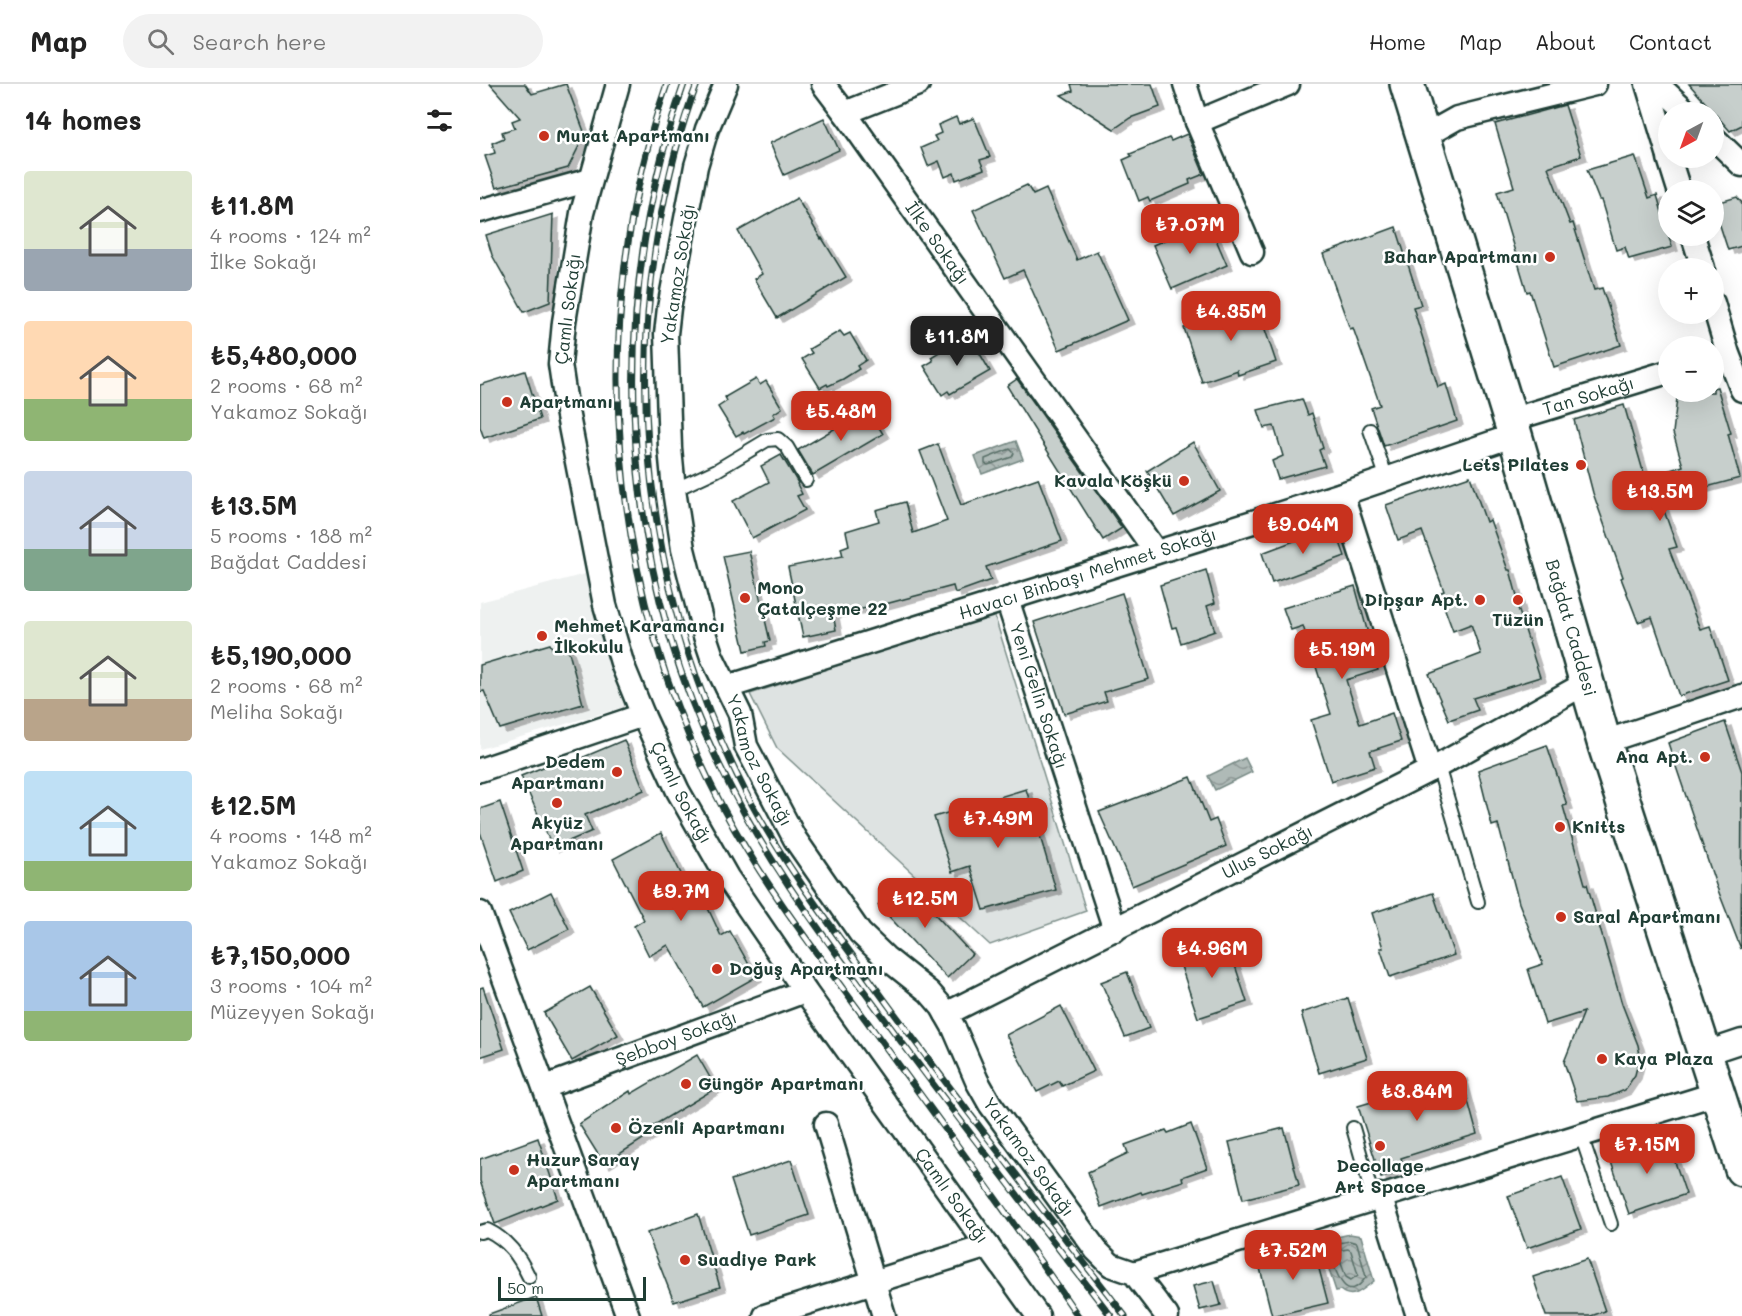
<!DOCTYPE html>
<html lang="en">
<head>
<meta charset="utf-8">
<style>
	body { margin:0; font-family:Mali,sans-serif; background:#f2f2f2; color:#222; height:100vh; display:flex; flex-direction:column; font-size:22px; white-space:nowrap }
	* { box-sizing:border-box; margin:0 }
	p { font-size:20px; color:#767676 }
	.icon { flex:none; width:33px; height:33px; fill:none; stroke:currentColor; stroke-width:2; stroke-linecap:round; stroke-linejoin:round }
	.map { position:relative; flex:1; overflow:hidden }
	.panel { display:flex; flex-direction:column; background:#fff; width:480px }
	.panel>* { flex:none }
	.needle { width:39px; rotate:221deg }
	.tools { position:absolute; left:1178px; top:18px; display:grid; gap:12px }
	.tools a { display:grid; place-items:center; width:66px; height:66px; border-radius:50%; background:#fff; box-shadow:0 6px 24px #0002; font-size:30px }
	.scale { position:absolute; left:18px; bottom:15px; width:148px; box-sizing:border-box; padding-left:6px; border:3px solid #1f3d34; border-top:0; font-size:16px; line-height:21px; white-space:nowrap; color:#1f3d34; -webkit-text-stroke:4px #fff; paint-order:stroke }
	.price { position:absolute; translate:-50% -51px; padding:0 14px; border-radius:12px; background:#c8321e; color:#fff; font-size:20px; line-height:39px; filter:drop-shadow(0 2px 3px #0008) }
	.price::after { content:''; position:absolute; left:50%; top:36px; width:18px; height:14px; margin-left:-9px; background:inherit; clip-path:polygon(0 0,100% 0,50% 100%) }
	.price.current { background:#222; color:#fff }
	ul { padding:0; list-style:none }
	li { display:flex; align-items:center; gap:18px; height:150px; padding:0 24px }
	li span { display:grid; place-items:center; flex:none; width:168px; height:120px; border-radius:6px; color:#555 }
	li>.icon { margin-inline-start:auto }
	span .icon { width:72px; height:72px; fill:#fffc; stroke-width:1 }
	li b { font-size:26px }
	h2 { display:flex; justify-content:space-between; align-items:center; height:72px; padding:0 24px; font-size:26px }
	header { display:flex; align-items:center; gap:36px; box-sizing:border-box; height:84px; padding:0 30px; background:#fff; border-bottom:2px solid #e0e0e0 }
	header strong { font-size:28px }
	nav { display:flex; gap:33px; margin-inline-start:auto; font-size:21px }
	.search { width:420px; height:54px; background:#f2f2f2; display:flex; align-items:center; gap:15px; box-sizing:border-box; padding:0 21px; border-radius:33px; color:#767676; font-size:22px }
	main { display:flex; flex:1; min-height:0 }
	.map>svg:first-child { display:block }
	.built { fill:#eef1f0 }
	.grass { fill:#dee3e2; stroke:#7e908b; stroke-width:1.5 }
	.water { fill:url(#water-waves); stroke:#758883; stroke-width:1.5 }
	.lines { fill:none; stroke-linecap:round; stroke-linejoin:round }
	.shore { stroke:#596f68; stroke-width:1.5 }
	.building { fill:#c7cfcc; stroke:#1f3d34; stroke-width:1.5; filter:url(#shadow) }
	.lane-casing { stroke:#1f3d34; stroke-width:16 }
	.street-casing { stroke:#1f3d34; stroke-width:27 }
	.primary-casing { stroke:#1f3d34; stroke-width:38 }
	.lane { stroke:#fff; stroke-width:12 }
	.street { stroke:#fff; stroke-width:22 }
	.primary { stroke:#fff; stroke-width:33 }
	.rail-casing { stroke:#1f3d34; stroke-width:7 }
	.rail { stroke:#fff; stroke-width:4.5; stroke-dasharray:14; stroke-linecap:butt }
	.poi-dot { fill:#c8321e; stroke:#fff; stroke-width:2 }
	.labels { text-anchor:middle; stroke-width:5; stroke-linejoin:round; paint-order:stroke }
	.poi-label { font-size:18px; font-weight:bold; fill:#1f3d34; stroke:#fff; text-anchor:start }
	.street-label { font-size:18px; fill:#1f3d34; stroke:#fff }
</style>
</head>
<body>
<header>
<strong>Map</strong>
<div class="search"><svg class="icon" aria-label="search" viewBox="0 0 24 24"><circle cx="10" cy="10" r="6"/><path d="M15 15l6 6"/></svg>Search here</div>
<nav><a>Home</a><a>Map</a><a>About</a><a>Contact</a></nav>
</header>
<main>
<section class="panel">
<h2>14 homes<svg class="icon" aria-label="filters" viewBox="0 0 24 24"><path d="M4 7h16M4 17h16"/><circle cx="9" cy="7" r="2"/><circle cx="15" cy="17" r="2"/></svg></h2>
<ul>
<li><span style="background:linear-gradient(#dfe7d0 65%,#9aa5b1 0)"><svg class="icon" aria-label="home" viewBox="0 0 24 24"><path d="M3 11l9-7 9 7M6 9v11h12V9"/></svg></span><div><b>₺11.8M</b><p>4 rooms · 124 m²</p><p>İlke Sokağı</p></div></li>
<li><span style="background:linear-gradient(#ffd9b3 65%,#8fb573 0)"><svg class="icon" aria-label="home" viewBox="0 0 24 24"><path d="M3 11l9-7 9 7M6 9v11h12V9"/></svg></span><div><b>₺5,480,000</b><p>2 rooms · 68 m²</p><p>Yakamoz Sokağı</p></div></li>
<li><span style="background:linear-gradient(#c9d6e8 65%,#7fa58c 0)"><svg class="icon" aria-label="home" viewBox="0 0 24 24"><path d="M3 11l9-7 9 7M6 9v11h12V9"/></svg></span><div><b>₺13.5M</b><p>5 rooms · 188 m²</p><p>Bağdat Caddesi</p></div></li>
<li><span style="background:linear-gradient(#dfe7d0 65%,#b9a48a 0)"><svg class="icon" aria-label="home" viewBox="0 0 24 24"><path d="M3 11l9-7 9 7M6 9v11h12V9"/></svg></span><div><b>₺5,190,000</b><p>2 rooms · 68 m²</p><p>Meliha Sokağı</p></div></li>
<li><span style="background:linear-gradient(#bfe0f5 75%,#8fb573 0)"><svg class="icon" aria-label="home" viewBox="0 0 24 24"><path d="M3 11l9-7 9 7M6 9v11h12V9"/></svg></span><div><b>₺12.5M</b><p>4 rooms · 148 m²</p><p>Yakamoz Sokağı</p></div></li>
<li><span style="background:linear-gradient(#a9c7e8 75%,#8fb573 0)"><svg class="icon" aria-label="home" viewBox="0 0 24 24"><path d="M3 11l9-7 9 7M6 9v11h12V9"/></svg></span><div><b>₺7,150,000</b><p>3 rooms · 104 m²</p><p>Müzeyyen Sokağı</p></div></li>
</ul>
</section>
<div class="map">
<svg width="1262" height="1232" viewBox="0 0 1262 1232">
	<defs>
		<pattern id="water-waves" width="16" height="10" patternUnits="userSpaceOnUse" patternTransform="scale(1.5)"><rect width="16" height="10" fill="#afbab7"/><path d="M0 5q4-4 8 0t8 0" fill="none" stroke="#8e9896"/></pattern>
		<filter id="shadow"><feDropShadow dx="6" dy="4" stdDeviation="0" flood-color="#0004"/></filter>
	</defs>
	<rect width="100%" height="100%" fill="#fff"/>
	<filter id="ink" filterUnits="userSpaceOnUse"><feTurbulence type="fractalNoise" baseFrequency=".0167" numOctaves="2"/><feDisplacementMap in="SourceGraphic" scale="12" xChannelSelector="R" yChannelSelector="G"/><feConvolveMatrix kernelMatrix="1 2 1 2 8 2 1 2 1" color-interpolation-filters="sRGB"/></filter>
	<g filter="url(#ink)">
		<polygon class="built" points="105,490 147,622 0,665 0,518"/>
		<polygon class="grass" points="514,530 606,827 510,861 297,664 270,610"/>
		<g class="water">
			<polygon points="536,357 543,375 502,390 495,372"/>
			<polygon points="765,674 772,688 735,706 728,692"/>
			<path d="M870 1150 881 1152 894 1197C883 1205 873 1217 860 1206L856 1207 842 1165 857 1153Z"/>
		</g>
		<g class="lines">
			<g class="shore">
				<polygon points="530,365 534,369 532,373 508,381 505,380 505,375"/>
				<path d="M870 1157 877 1159 886 1193C865 1224 855 1185 849 1168L859 1159Z"/>
				<polygon points="868,1165 871,1167 878,1191 871,1196 866,1193 858,1171 862,1166"/>
			</g>
		</g>
		<g class="building">
			<polygon points="10,0 45,0 52,10 86,0 105,50 88,84 16,104 5,72 15,69 12,59 24,54 22,48 35,44 32,37 40,34"/>
			<polygon points="591,0 672,0 680,23 650,34 634,45 581,11 593,7"/>
			<polygon points="1209,0 1262,0 1262,41 1250,47"/>
			<polygon points="1085,21 1101,72 1068,83 1090,140 1093,139 1114,206 1122,204 1141,261 1074,283 1050,207 1047,208 1017,108 1034,103 1015,40"/>
			<polygon points="476,33 479,40 494,34 510,73 500,76 504,85 476,96 474,89 465,93 459,77 448,82 441,64 457,57 454,52 461,49 458,41"/>
			<polygon points="344,34 359,66 304,91 290,59"/>
			<polygon points="707,50 724,90 709,96 710,100 670,117 668,113 659,117 643,76 652,72 650,70 689,54 691,57"/>
			<polygon points="1155,72 1169,114 1177,111 1192,163 1149,175 1145,163 1136,166 1121,116 1119,116 1107,86"/>
			<polygon points="547,101 553,111 566,105 597,176 617,167 648,236 579,266 543,186 525,194 493,126"/>
			<polygon points="1257,113 1262,119 1262,162 1248,166 1233,120"/>
			<polygon points="317,114 341,155 342,154 366,193 297,234 274,195 282,190 258,147"/>
			<polygon points="73,130 70,218 44,228 12,171 6,151"/>
			<polygon points="728,137 747,181 692,205 673,161"/>
			<polygon points="916,143 941,221 933,223 958,303 966,300 977,337 904,362 891,324 900,321 873,244 870,245 843,170"/>
			<polygon points="774,213 796,278 758,291 757,286 722,298 704,244 740,232 738,225"/>
			<polygon points="360,247 364,252 370,249 386,276 377,282 379,285 363,295 348,302 347,300 340,304 322,275 332,269 329,265"/>
			<polygon points="482,254 485,260 492,256 510,287 470,310 468,307 462,311 444,282 453,277 451,273"/>
			<polygon points="45,287 60,335 4,354 0,343 0,301"/>
			<polygon points="276,295 280,301 286,297 302,324 293,330 295,333 264,350 263,348 256,352 238,323 247,317 245,313"/>
			<polygon points="537,295 642,444 623,456 527,302"/>
			<polygon points="1237,303 1251,349 1248,350 1260,394 1182,415 1182,421 1197,463 1189,465 1220,545 1230,542 1248,596 1199,612 1172,533 1158,538 1141,494 1143,493 1113,409 1094,336 1144,321 1165,394 1203,382 1193,349 1197,314 1220,308 1233,308 1233,304"/>
			<polygon points="822,315 828,331 832,329 843,364 839,366 845,382 798,395 792,377 803,372 794,342 784,344 778,326"/>
			<polygon points="388,325 403,350 333,391 318,366"/>
			<polygon points="713,358 740,407 694,432 667,387"/>
			<polygon points="458,360 481,421 558,394 582,457 506,483 511,496 475,509 473,502 398,522 353,530 356,546 323,553 308,483 363,472 361,464 369,461 366,447 399,437 396,426 425,418 433,449 467,437 440,367"/>
			<polygon points="301,371 318,399 317,400 322,410 317,412 325,426 272,454 253,417 289,398 281,382"/>
			<polygon points="990,392 1006,438 1010,436 1028,486 1030,486 1040,523 1038,524 1060,593 993,614 998,626 969,636 949,590 1001,570 991,540 973,547 959,509 964,507 942,447 918,456 906,421"/>
			<polygon points="854,442 865,472 792,499 782,469"/>
			<polygon points="269,467 290,557 285,558 286,562 265,567 243,472"/>
			<polygon points="726,486 735,519 727,522 735,547 701,559 696,543 692,544 680,501"/>
			<polygon points="875,502 898,586 866,596 880,640 912,629 921,657 890,667 895,683 851,697 831,636 851,630 823,542 811,546 803,524"/>
			<polygon points="642,509 669,595 624,608 627,617 584,630 554,538"/>
			<polygon points="70,560 73,566 87,561 103,620 20,645 4,607 0,608 0,581"/>
			<polygon points="1245,638 1262,688 1261,865 1236,801 1188,659"/>
			<polygon points="144,656 164,706 105,731 112,747 73,764 41,692 83,675 85,681"/>
			<polygon points="1067,661 1087,721 1083,722 1105,800 1107,800 1142,920 1158,961 1160,971 1155,991 1145,1006 1128,1013 1097,1017 1084,978 1104,928 1065,940 1048,885 1063,880 1039,819 1018,740 1012,742 998,686"/>
			<polygon points="711,693 729,738 736,735 746,762 652,802 619,728"/>
			<polygon points="546,705 576,806 504,826 490,782 472,788 454,733"/>
			<polygon points="20,718 43,787 17,798 0,748 0,725"/>
			<polygon points="181,749 211,810 219,805 241,852 250,847 276,893 223,923 188,861 169,872 154,842 164,836 133,775"/>
			<polygon points="422,795 492,870 467,894 398,821"/>
			<polygon points="71,808 89,845 47,866 29,829"/>
			<polygon points="953,809 974,871 910,893 900,864 903,864 892,829"/>
			<polygon points="747,857 767,918 718,934 698,873"/>
			<polygon points="647,888 669,944 645,953 621,898"/>
			<polygon points="3,903 24,965 0,973 0,904"/>
			<polygon points="110,903 138,951 92,977 64,929"/>
			<polygon points="868,914 887,974 839,989 821,929"/>
			<polygon points="581,922 614,987 582,1002 579,997 557,1008 526,951"/>
			<polygon points="217,971 236,1004 171,1043 174,1048 124,1080 99,1040 150,1007 151,1010"/>
			<polygon points="981,991 997,1050 921,1074 925,1087 901,1094 878,1022"/>
			<polygon points="711,1040 727,1084 702,1093 703,1097 662,1110 661,1108 621,1123 608,1088 648,1069 645,1061 686,1046 688,1049"/>
			<polygon points="804,1044 819,1101 763,1115 749,1058"/>
			<polygon points="1186,1052 1206,1110 1149,1130 1129,1072"/>
			<polygon points="58,1054 78,1115 15,1140 0,1097 0,1075"/>
			<polygon points="311,1076 329,1131 269,1151 251,1096"/>
			<polygon points="1082,1093 1101,1145 1047,1164 1028,1112"/>
			<polygon points="218,1130 240,1203 194,1218 167,1149"/>
			<polygon points="833,1162 848,1219 792,1232 778,1176"/>
			<polygon points="1107,1175 1125,1227 1111,1232 1066,1232 1053,1193"/>
			<polygon points="734,1197 741,1221 720,1226 713,1202"/>
			<polygon points="56,1213 62,1232 9,1232 9,1230"/>
		</g>
		<g class="lines">
			<g class="lane-casing">
				<g id="lane">
					<polyline points="890,346 907,395"/>
					<polyline points="194,406 237,386 287,356 298,355 307,363 326,396"/>
					<polyline points="958,682 998,818"/>
					<polyline points="873,1044 893,1114"/>
					<polyline points="1101,1051 1131,1140"/>
					<path d="M0 1148 7 1146C28 1156 39 1172 49 1193"/>
				</g>
			</g>
			<g class="street-casing">
				<g id="street">
					<path id="s1" d="M138 0 102 129 84 238 80 280 87 327 125 521 143 582 163 631 198 707 247 793 325 907 558 1232"/>
					<path id="s2" d="M246 0 227 45 216 82 189 224 186 250 190 364 194 406 203 465 225 552 232 573 260 630 266 662 315 755 380 849 405 873 449 908 462 923 474 944 497 997 510 1020 616 1166 631 1181 654 1189 687 1232"/>
					<path id="s3" d="M343 0 365 29 676 468"/>
					<polyline points="705,0 717,38 772,168"/>
					<polyline points="1167,0 1188,69"/>
					<polyline points="1177,0 1207,28"/>
					<polyline points="365,29 438,0"/>
					<polyline points="717,38 808,0"/>
					<polyline points="943,53 977,34 1115,0"/>
					<polyline points="1233,53 1262,81"/>
					<polyline points="1189,74 1199,106"/>
					<polyline points="0,127 110,96"/>
					<polyline points="1213,152 1223,184"/>
					<polyline points="1233,219 1248,270 1262,306"/>
					<path id="s4" d="M1030 336 1188 288"/>
					<polyline points="862,410 950,686"/>
					<path id="s5" d="M527 515 635 846"/>
					<path id="s6" d="M247 603 862 410 1035 351"/>
					<polyline points="1124,658 1262,612"/>
					<polyline points="0,686 163,631"/>
					<polyline points="0,829 148,1232"/>
					<path id="s7" d="M466 930 958 682 1106 599"/>
					<polyline points="1226,969 1262,957"/>
					<path id="s8" d="M65 1003 325 907"/>
					<polyline points="346,1040 404,1232"/>
					<polyline points="900,1111 938,1232"/>
					<polyline points="654,1189 1238,1009"/>
					<polyline points="285,1232 508,1162"/>
				</g>
			</g>
			<g class="primary-casing">
				<g id="primary">
					<path id="s9" d="M927 0 1035 351 1124 658 1262 1085"/>
				</g>
			</g>
			<use href="#lane" class="lane"/>
			<use href="#street" class="street"/>
			<use href="#primary" class="primary"/>
			<g class="rail-casing">
				<g id="rail">
					<path d="M187 0C105 235 127 507 244 726 284 801 336 868 386 936 457 1034 530 1132 598 1232"/>
					<path d="M204 0C127 218 138 471 239 680 282 771 341 849 400 929 476 1032 553 1132 631 1232"/>
					<path d="M217 0C198 49 186 102 177 154 146 345 179 540 267 711 304 781 352 843 398 907 478 1017 562 1124 645 1232"/>
				</g>
			</g>
			<use href="#rail" class="rail"/>
		</g>
	</g>
	<g class="poi-dot">
		<circle cx="64" cy="52" r="6"/>
		<circle cx="1070" cy="173" r="6"/>
		<circle cx="27" cy="318" r="6"/>
		<circle cx="1101" cy="381" r="6"/>
		<circle cx="704" cy="397" r="6"/>
		<circle cx="265" cy="514" r="6"/>
		<circle cx="1000" cy="516" r="6"/>
		<circle cx="1038" cy="516" r="6"/>
		<circle cx="62" cy="552" r="6"/>
		<circle cx="1225" cy="673" r="6"/>
		<circle cx="137" cy="688" r="6"/>
		<circle cx="77" cy="719" r="6"/>
		<circle cx="1080" cy="743" r="6"/>
		<circle cx="1081" cy="833" r="6"/>
		<circle cx="237" cy="885" r="6"/>
		<circle cx="1122" cy="975" r="6"/>
		<circle cx="206" cy="1000" r="6"/>
		<circle cx="136" cy="1044" r="6"/>
		<circle cx="900" cy="1062" r="6"/>
		<circle cx="34" cy="1086" r="6"/>
		<circle cx="205" cy="1176" r="6"/>
	</g>
	<g class="labels">
		<g class="poi-label">
			<text x="76" y="58">Murat Apartmanı</text>
			<text x="1058" y="179" text-anchor="end">Bahar Apartmanı</text>
			<text x="39" y="324">Apartmanı</text>
			<text x="1089" y="387" text-anchor="end">Lets Pilates</text>
			<text x="692" y="403" text-anchor="end">Kavala Köşkü</text>
			<text x="277" y="510">Mono<tspan x="277" dy="21">Çatalçeşme 22</tspan></text>
			<text x="988" y="522" text-anchor="end">Dipşar Apt.</text>
			<text x="1038" y="542" text-anchor="middle">Tüzün</text>
			<text x="74" y="548">Mehmet Karamancı<tspan x="74" dy="21">İlkokulu</tspan></text>
			<text x="1213" y="679" text-anchor="end">Ana Apt.</text>
			<text x="125" y="684" text-anchor="end">Dedem<tspan x="125" dy="21">Apartmanı</tspan></text>
			<text x="77" y="745" text-anchor="middle">Akyüz<tspan x="77" dy="21">Apartmanı</tspan></text>
			<text x="1092" y="749">Knitts</text>
			<text x="1093" y="839">Saral Apartmanı</text>
			<text x="249" y="891">Doğuş Apartmanı</text>
			<text x="1134" y="981">Kaya Plaza</text>
			<text x="218" y="1006">Güngör Apartmanı</text>
			<text x="148" y="1050">Özenli Apartmanı</text>
			<text x="46" y="1082">Huzur Saray<tspan x="46" dy="21">Apartmanı</tspan></text>
			<text x="900" y="1088" text-anchor="middle">Decollage<tspan x="900" dy="21">Art Space</tspan></text>
			<text x="217" y="1182">Suadiye Park</text>
		</g>
		<g class="street-label">
			<text dy="6" stroke="none"><textPath href="#s3" startOffset="196">İlke Sokağı</textPath></text>
			<text transform="translate(198 190) rotate(-81)" y="6">Yakamoz Sokağı</text>
			<text transform="translate(88 225) rotate(-83)" y="6">Çamlı Sokağı</text>
			<text dy="6" stroke="none"><textPath href="#s4" startOffset="82">Tan Sokağı</textPath></text>
			<text dy="6" stroke="none"><textPath href="#s6" startOffset="378">Havacı Binbaşı Mehmet Sokağı</textPath></text>
			<text dy="6" stroke="none"><textPath href="#s9" startOffset="568">Bağdat Caddesi</textPath></text>
			<text dy="6" stroke="none"><textPath href="#s5" startOffset="102">Yeni Gelin Sokağı</textPath></text>
			<text dy="6" stroke="none"><textPath href="#s2" startOffset="700">Yakamoz Sokağı</textPath></text>
			<text dy="6" stroke="none"><textPath href="#s1" startOffset="735">Çamlı Sokağı</textPath></text>
			<text dy="6" stroke="none"><textPath href="#s7" startOffset="360">Ulus Sokağı</textPath></text>
			<text dy="6" stroke="none"><textPath href="#s8" startOffset="140">Şebboy Sokağı</textPath></text>
			<text dy="6" stroke="none"><textPath href="#s2" startOffset="1186">Yakamoz Sokağı</textPath></text>
			<text dy="6" stroke="none"><textPath href="#s1" startOffset="1221">Çamlı Sokağı</textPath></text>
		</g>
	</g>
</svg>
<div class="tools">
<a><svg class="needle" viewBox="-14 -14 28 28"><path d="M0-13l5 13h-10z" fill="#e53935"/><path d="M0 13l5-13h-10z" fill="#767676"/></svg></a>
<a><svg class="icon" aria-label="layers" viewBox="0 0 24 24"><path d="M12 4l9 5-9 5-9-5zM3 14l9 5 9-5"/></svg></a>
<a>+</a>
<a>−</a>
</div>
<div class="scale">50 m</div>
<b class="price" style="left:710px;top:171px">₺7.07M</b>
<b class="price" style="left:751px;top:258px">₺4.35M</b>
<b class="price current" style="left:477px;top:283px">₺11.8M</b>
<b class="price" style="left:361px;top:358px">₺5.48M</b>
<b class="price" style="left:1180px;top:438px">₺13.5M</b>
<b class="price" style="left:823px;top:471px">₺9.04M</b>
<b class="price" style="left:862px;top:596px">₺5.19M</b>
<b class="price" style="left:518px;top:765px">₺7.49M</b>
<b class="price" style="left:201px;top:838px">₺9.7M</b>
<b class="price" style="left:445px;top:845px">₺12.5M</b>
<b class="price" style="left:732px;top:895px">₺4.96M</b>
<b class="price" style="left:937px;top:1038px">₺3.84M</b>
<b class="price" style="left:1167px;top:1091px">₺7.15M</b>
<b class="price" style="left:813px;top:1197px">₺7.52M</b>
</div>
</main>
</body>
</html>
